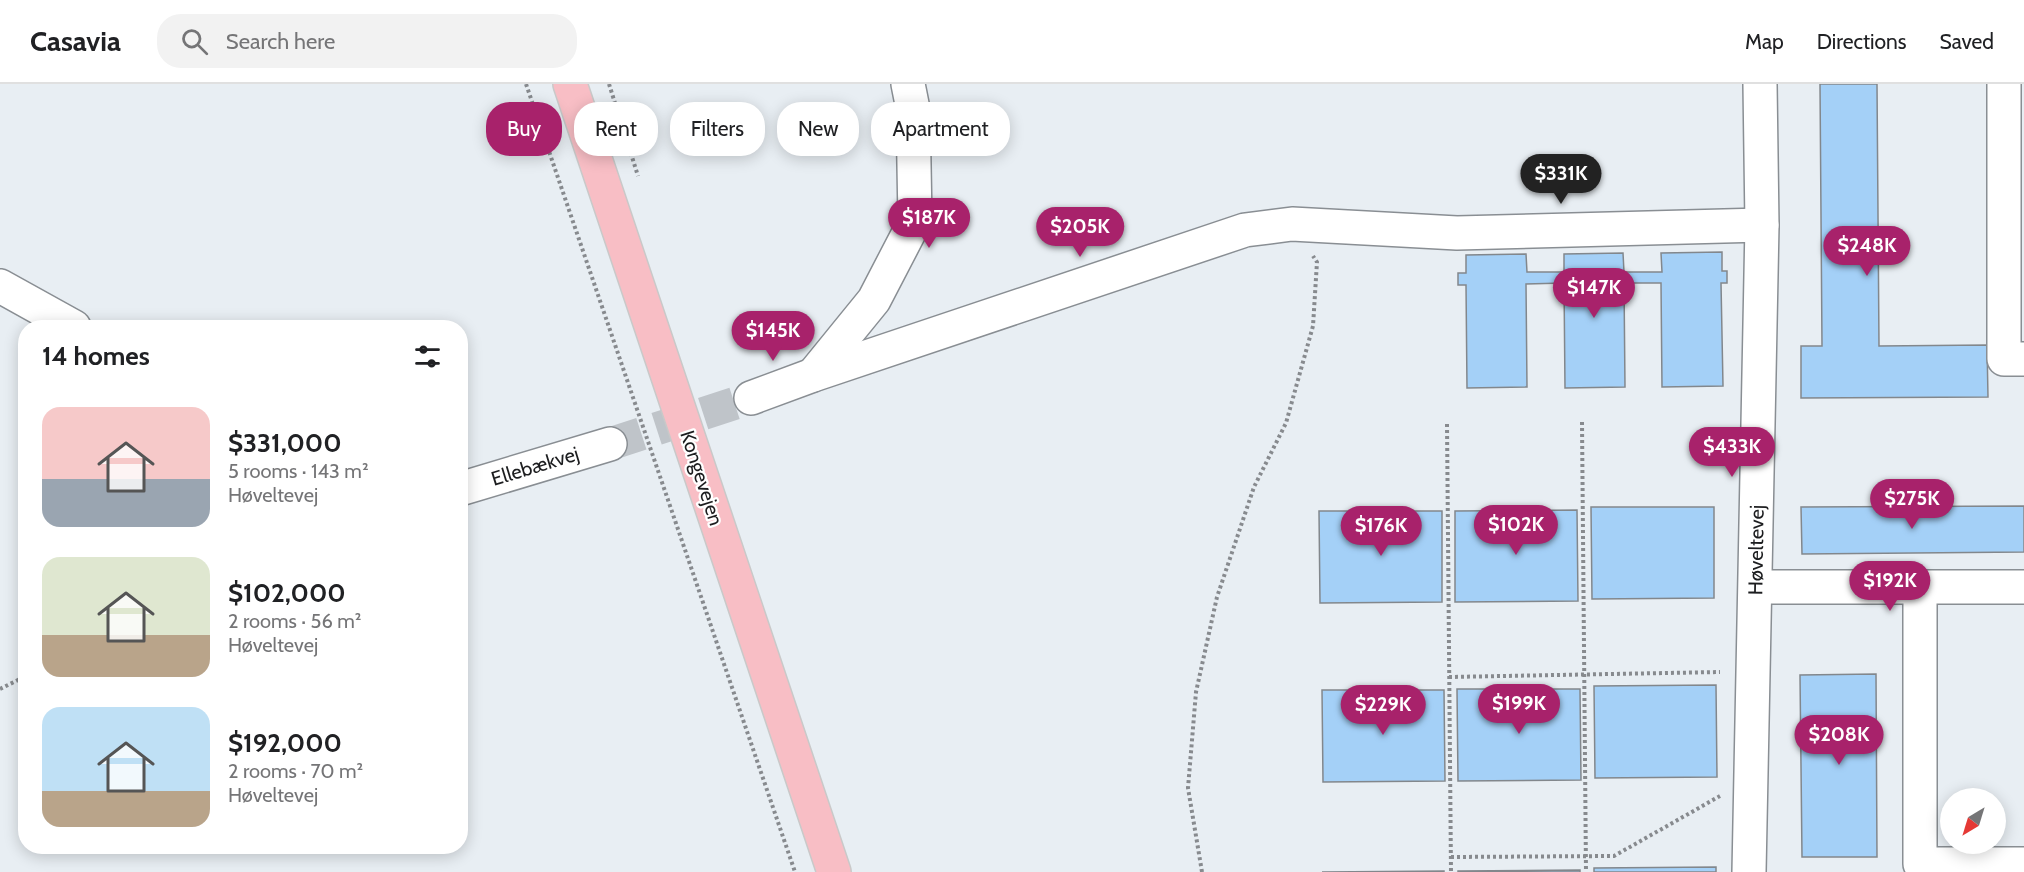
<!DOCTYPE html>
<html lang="en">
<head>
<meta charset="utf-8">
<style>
	body { margin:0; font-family:Cabin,sans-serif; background:#f2f2f2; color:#202124; height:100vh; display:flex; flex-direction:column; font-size:22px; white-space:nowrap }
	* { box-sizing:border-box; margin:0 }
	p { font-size:20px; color:#757577 }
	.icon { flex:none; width:33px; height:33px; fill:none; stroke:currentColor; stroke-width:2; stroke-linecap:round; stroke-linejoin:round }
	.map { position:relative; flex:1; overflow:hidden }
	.sheet { position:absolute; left:18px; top:236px; width:450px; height:534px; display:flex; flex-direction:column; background:#fff; border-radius:24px; box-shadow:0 3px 15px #0003 }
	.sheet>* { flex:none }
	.hud { position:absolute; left:486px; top:18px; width:570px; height:54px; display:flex; gap:12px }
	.needle { width:39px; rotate:218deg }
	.buttons { position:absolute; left:1940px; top:704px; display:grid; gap:12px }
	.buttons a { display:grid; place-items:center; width:66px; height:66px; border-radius:50%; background:#fff; box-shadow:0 3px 15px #0003; font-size:30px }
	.price { position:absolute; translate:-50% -51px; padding:0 14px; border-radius:21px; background:#a8226b; color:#fff; font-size:20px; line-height:39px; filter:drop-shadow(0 2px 3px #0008) }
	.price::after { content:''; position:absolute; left:50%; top:36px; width:18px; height:14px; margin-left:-9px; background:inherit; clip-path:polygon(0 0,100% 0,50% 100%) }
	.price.active { background:#222; color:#fff }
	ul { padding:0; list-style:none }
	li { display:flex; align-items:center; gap:18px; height:150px; padding:0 24px }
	li span { display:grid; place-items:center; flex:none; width:168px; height:120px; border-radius:18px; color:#555 }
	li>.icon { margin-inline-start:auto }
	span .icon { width:72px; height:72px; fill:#fffc; stroke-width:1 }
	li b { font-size:26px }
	h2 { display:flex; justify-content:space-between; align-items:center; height:72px; padding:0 24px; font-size:26px }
	.chip { padding:0 21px; border-radius:24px; background:#fff; box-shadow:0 3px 15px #0003; font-size:21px; line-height:54px }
	.chip.active { background:#a8226b; color:#fff }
	header { display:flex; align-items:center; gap:36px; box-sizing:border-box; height:84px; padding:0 30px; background:#fff; border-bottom:2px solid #e0e0e0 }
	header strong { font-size:28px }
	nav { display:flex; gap:33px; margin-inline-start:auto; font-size:21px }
	.search { width:420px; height:54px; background:#f2f2f2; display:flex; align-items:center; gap:15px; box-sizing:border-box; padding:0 21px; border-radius:24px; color:#757577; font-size:22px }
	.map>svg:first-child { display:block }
	.building { fill:#a4d0f7; stroke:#82878c; stroke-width:1.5 }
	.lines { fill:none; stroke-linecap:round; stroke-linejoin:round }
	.minor-tunnel { stroke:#bfc4c9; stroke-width:33; stroke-dasharray:33 16; stroke-linecap:butt }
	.minor-casing { stroke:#898e93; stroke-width:36 }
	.major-casing { stroke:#c9c9c9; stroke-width:36 }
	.path { stroke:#878a8e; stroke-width:4; stroke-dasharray:3 3; stroke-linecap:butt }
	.minor { stroke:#fff; stroke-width:33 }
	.major { stroke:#f8bec5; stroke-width:33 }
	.labels { text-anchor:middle; stroke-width:4.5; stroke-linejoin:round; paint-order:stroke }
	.street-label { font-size:20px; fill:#1c1d1f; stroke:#fff }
</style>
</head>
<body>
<header>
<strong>Casavia</strong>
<div class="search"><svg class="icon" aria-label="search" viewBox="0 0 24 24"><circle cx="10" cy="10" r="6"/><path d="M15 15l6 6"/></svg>Search here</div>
<nav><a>Map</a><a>Directions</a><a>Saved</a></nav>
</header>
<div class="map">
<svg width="2024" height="788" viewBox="0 0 2024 788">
	<rect width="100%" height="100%" fill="#e8eef3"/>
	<g class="building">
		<polygon points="1820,0 1877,0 1879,262 1987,261 1988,313 1801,314 1801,262 1822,262"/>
		<polygon points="1722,168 1722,187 1727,187 1727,199 1721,199 1723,302 1662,303 1661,199 1624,199 1625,303 1565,304 1564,199 1526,200 1527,303 1467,304 1466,201 1458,201 1458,189 1466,189 1466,171 1526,170 1527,188 1564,188 1564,170 1623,169 1624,188 1662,188 1661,169"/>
		<polygon points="2024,422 2024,468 1802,470 1801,423"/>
		<polygon points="1591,423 1714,423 1714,514 1592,515"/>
		<polygon points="1577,426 1578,517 1455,518 1455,427"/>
		<polygon points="1319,427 1442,427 1442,518 1320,519"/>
		<polygon points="1876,590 1877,773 1802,773 1800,591"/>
		<polygon points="1716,601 1717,693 1595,694 1594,602"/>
		<polygon points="1457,605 1580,605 1581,696 1458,697"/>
		<polygon points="1322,606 1444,606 1445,697 1323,698"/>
		<polygon points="1716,783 1716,788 1594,788 1594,784"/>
		<polygon points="1580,786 1580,788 1458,788 1458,787"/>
		<polygon points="1444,787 1444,788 1322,788"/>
	</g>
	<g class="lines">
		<polyline class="minor-tunnel" points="610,360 751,314"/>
		<g class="minor-casing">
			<g id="minor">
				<polyline points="2004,0 2004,275 2024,275"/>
				<polyline points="0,202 74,243"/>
				<polyline points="813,291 874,216 915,137 913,25 908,0"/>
				<polyline points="751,314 813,291 1245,146 1292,140 1457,149 1762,141"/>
				<polyline points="460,405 610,360"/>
				<polyline points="1756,503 2024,503"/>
				<polyline points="1920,503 1920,780 2024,780"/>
				<polyline points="1749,788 1762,141 1760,0"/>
			</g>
		</g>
		<g class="major-casing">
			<polyline id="major" points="570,0 834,788"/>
		</g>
		<g class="path">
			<polyline points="526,0 795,788"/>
			<polyline points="609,0 638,92"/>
			<polyline points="1582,338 1586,788"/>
			<polyline points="1447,340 1451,788"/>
			<polyline points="1449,593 1720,588"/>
			<polyline points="0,605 26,592"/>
			<polyline points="1451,773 1614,772 1720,712"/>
			<polyline points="1202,788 1188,704 1196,608 1217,513 1254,403 1286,339 1313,242 1317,178 1313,172"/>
		</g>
		<use href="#minor" class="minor"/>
		<use href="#major" class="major"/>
	</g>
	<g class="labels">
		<g class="street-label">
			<text transform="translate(535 382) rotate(-17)" y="7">Ellebækvej</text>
			<text transform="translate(702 394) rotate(72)" y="7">Kongevejen</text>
			<text transform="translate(1756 466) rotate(-89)" y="7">Høveltevej</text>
		</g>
	</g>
</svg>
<div class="buttons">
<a><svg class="needle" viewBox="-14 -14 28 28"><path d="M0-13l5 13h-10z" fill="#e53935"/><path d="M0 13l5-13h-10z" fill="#757577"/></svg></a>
</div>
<b class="price active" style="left:1561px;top:121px">$331K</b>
<b class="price" style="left:929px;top:165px">$187K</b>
<b class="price" style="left:1080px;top:174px">$205K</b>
<b class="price" style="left:1867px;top:193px">$248K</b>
<b class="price" style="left:1594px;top:235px">$147K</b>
<b class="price" style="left:773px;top:278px">$145K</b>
<b class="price" style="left:1732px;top:394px">$433K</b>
<b class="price" style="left:1912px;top:446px">$275K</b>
<b class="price" style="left:1516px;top:472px">$102K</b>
<b class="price" style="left:1381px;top:473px">$176K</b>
<b class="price" style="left:1890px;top:528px">$192K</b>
<b class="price" style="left:1519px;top:651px">$199K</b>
<b class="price" style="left:1383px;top:652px">$229K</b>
<b class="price" style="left:1839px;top:682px">$208K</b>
<div class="hud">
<a class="chip active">Buy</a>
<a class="chip">Rent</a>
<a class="chip">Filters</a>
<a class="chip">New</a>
<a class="chip">Apartment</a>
</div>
<section class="sheet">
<h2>14 homes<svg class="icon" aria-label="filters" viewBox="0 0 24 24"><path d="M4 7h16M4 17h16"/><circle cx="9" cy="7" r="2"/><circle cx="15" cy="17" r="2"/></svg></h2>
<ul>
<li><span style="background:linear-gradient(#f6c9c9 60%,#9aa5b1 0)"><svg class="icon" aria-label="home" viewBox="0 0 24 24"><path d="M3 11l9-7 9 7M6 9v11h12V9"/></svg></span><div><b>$331,000</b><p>5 rooms · 143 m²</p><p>Høveltevej</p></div></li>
<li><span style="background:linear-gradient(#dfe7d0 65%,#b9a48a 0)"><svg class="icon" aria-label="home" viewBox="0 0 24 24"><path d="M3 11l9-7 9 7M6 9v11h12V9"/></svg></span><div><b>$102,000</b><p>2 rooms · 56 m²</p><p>Høveltevej</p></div></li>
<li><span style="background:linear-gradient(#bfe0f5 70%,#b9a48a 0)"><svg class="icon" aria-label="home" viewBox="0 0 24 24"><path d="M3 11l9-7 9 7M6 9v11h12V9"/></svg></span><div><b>$192,000</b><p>2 rooms · 70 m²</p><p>Høveltevej</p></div></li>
</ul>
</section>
</div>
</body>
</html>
